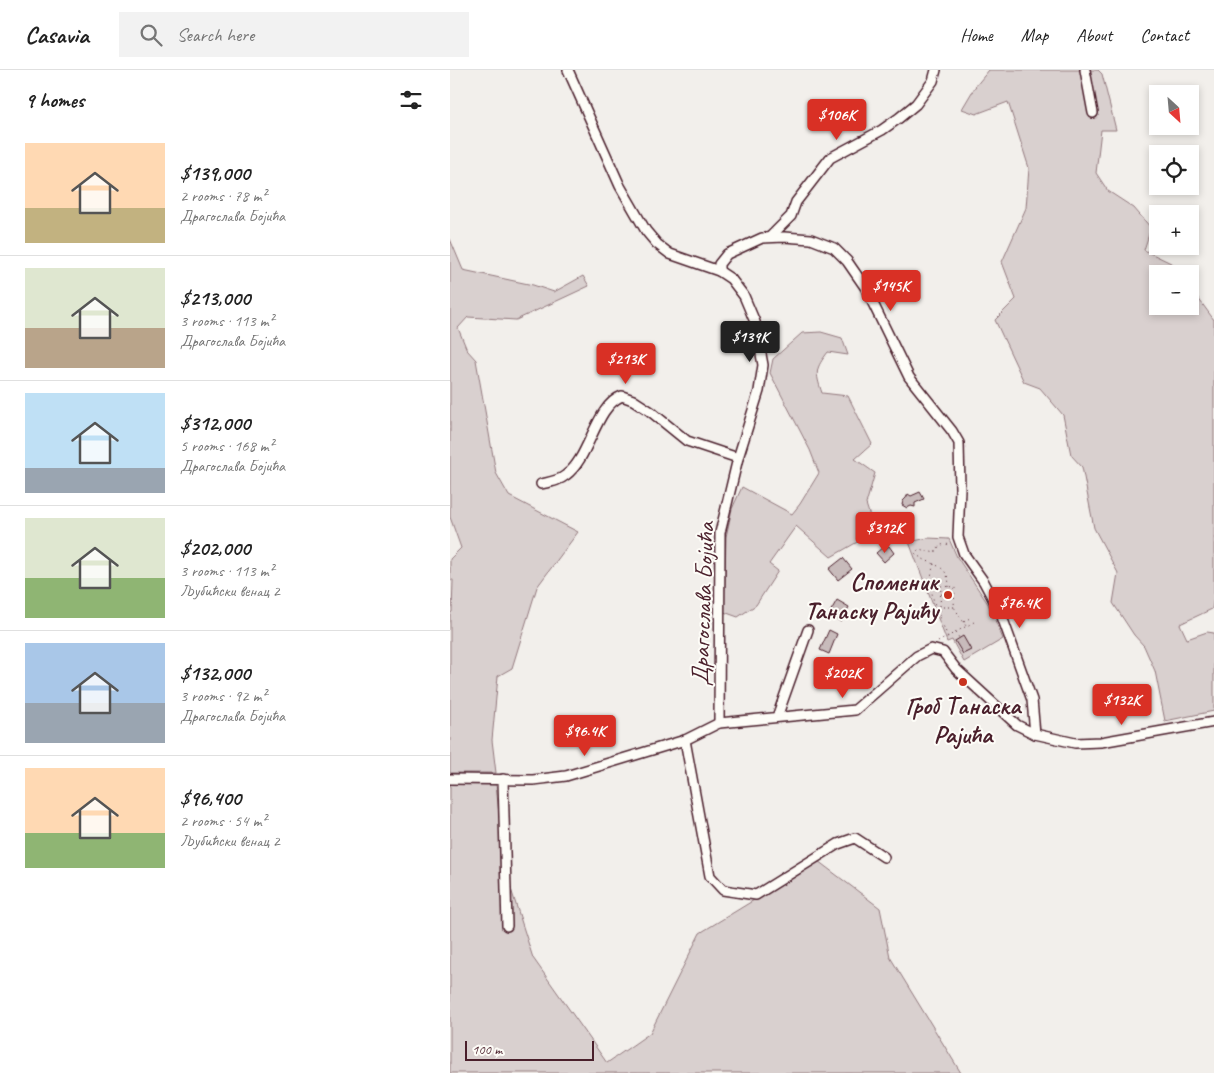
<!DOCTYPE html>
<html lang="en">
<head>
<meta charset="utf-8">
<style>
	body { margin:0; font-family:Caveat,sans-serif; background:#f2f2f2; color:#222; height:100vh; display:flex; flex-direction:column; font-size:19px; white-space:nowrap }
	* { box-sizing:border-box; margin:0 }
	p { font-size:16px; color:#767676 }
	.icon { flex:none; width:28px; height:28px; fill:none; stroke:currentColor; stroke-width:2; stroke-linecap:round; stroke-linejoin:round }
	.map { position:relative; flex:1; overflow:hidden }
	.panel { display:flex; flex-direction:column; background:#fff; width:450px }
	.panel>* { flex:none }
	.needle { width:32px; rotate:154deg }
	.fabs { position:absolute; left:699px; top:15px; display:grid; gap:10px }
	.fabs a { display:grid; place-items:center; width:50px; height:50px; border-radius:0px; background:#fff; box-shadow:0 2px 8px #0003; font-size:25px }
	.scale { position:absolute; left:15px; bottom:12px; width:129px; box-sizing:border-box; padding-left:5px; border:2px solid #4a1f2b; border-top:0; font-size:14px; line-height:18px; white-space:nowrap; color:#4a1f2b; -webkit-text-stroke:4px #fdfcf7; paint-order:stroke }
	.price { position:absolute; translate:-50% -42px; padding:0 11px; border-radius:5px; background:#d93025; color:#fff; font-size:16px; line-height:32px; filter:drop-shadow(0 1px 2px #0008) }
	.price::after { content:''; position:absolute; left:50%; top:30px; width:15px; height:11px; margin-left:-8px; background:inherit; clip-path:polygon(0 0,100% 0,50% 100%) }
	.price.current { background:#222; color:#fff }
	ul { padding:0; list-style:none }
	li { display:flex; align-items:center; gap:15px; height:125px; padding:0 25px }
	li+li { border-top:1px solid #e0e0e0 }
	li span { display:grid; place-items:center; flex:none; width:140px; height:100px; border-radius:0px; color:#555 }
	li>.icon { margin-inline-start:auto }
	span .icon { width:60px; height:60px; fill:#fffc; stroke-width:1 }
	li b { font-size:21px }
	h2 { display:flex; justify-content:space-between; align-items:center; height:60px; padding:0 25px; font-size:21px }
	header { display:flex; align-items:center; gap:30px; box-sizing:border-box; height:70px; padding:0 25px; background:#fff; border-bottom:1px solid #e0e0e0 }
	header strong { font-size:24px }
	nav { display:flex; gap:28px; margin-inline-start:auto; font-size:18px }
	.search { width:350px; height:45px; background:#f2f2f2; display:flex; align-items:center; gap:12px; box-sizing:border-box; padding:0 18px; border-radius:0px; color:#767676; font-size:19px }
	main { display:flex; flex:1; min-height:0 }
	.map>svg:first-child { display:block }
	.green { fill:#d9d0cf; stroke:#92787d }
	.building { fill:#c8bbbb; stroke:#4a1f2b }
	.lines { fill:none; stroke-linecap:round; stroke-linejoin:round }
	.minor-casing { stroke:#4a1f2b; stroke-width:12 }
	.path { stroke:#4a1f2b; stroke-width:1; stroke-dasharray:1 4; stroke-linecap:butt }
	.minor { stroke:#fdfcf7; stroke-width:9 }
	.poi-dot { fill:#c8321e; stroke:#fdfcf7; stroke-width:2 }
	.labels { text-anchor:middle; stroke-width:4; stroke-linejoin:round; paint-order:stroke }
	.poi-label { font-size:25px; font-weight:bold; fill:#4a1f2b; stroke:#fdfcf7; text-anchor:end }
	.street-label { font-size:25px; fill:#4a1f2b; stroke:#fdfcf7 }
</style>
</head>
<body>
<header>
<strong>Casavia</strong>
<div class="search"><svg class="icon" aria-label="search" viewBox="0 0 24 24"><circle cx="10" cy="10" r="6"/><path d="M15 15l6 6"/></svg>Search here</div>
<nav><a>Home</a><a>Map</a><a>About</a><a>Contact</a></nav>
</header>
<main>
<section class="panel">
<h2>9 homes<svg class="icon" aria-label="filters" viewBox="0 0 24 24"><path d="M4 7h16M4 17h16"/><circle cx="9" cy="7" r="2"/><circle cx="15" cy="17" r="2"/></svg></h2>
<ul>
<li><span style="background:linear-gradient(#ffd9b3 65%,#c2b280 0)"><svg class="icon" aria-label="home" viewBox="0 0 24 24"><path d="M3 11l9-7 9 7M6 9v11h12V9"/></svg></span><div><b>$139,000</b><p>2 rooms · 78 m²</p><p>Драгослава Бојића</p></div></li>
<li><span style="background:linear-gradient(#dfe7d0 60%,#b9a48a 0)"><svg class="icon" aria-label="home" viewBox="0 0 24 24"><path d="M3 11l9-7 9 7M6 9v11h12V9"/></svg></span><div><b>$213,000</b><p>3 rooms · 113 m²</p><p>Драгослава Бојића</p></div></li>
<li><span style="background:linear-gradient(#bfe0f5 75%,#9aa5b1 0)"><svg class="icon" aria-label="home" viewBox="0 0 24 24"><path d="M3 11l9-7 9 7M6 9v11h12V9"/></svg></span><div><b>$312,000</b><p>5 rooms · 168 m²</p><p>Драгослава Бојића</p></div></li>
<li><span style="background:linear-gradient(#dfe7d0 60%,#8fb573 0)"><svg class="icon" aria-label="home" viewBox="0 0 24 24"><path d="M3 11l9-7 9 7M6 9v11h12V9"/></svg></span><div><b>$202,000</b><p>3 rooms · 113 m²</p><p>Љубићски венац 2</p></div></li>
<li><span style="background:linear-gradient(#a9c7e8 60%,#9aa5b1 0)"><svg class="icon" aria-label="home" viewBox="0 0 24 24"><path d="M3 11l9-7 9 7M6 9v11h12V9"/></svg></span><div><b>$132,000</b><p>3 rooms · 92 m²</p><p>Драгослава Бојића</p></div></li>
<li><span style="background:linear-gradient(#ffd9b3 65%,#8fb573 0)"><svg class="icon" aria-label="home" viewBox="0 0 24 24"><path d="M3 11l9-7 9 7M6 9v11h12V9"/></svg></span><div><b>$96,400</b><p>2 rooms · 54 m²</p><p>Љубићски венац 2</p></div></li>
</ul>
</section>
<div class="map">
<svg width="764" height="1003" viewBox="0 0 764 1003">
	<rect width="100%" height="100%" fill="#f2efeb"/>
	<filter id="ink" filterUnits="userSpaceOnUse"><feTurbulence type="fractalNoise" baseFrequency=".02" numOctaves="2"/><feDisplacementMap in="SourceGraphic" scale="10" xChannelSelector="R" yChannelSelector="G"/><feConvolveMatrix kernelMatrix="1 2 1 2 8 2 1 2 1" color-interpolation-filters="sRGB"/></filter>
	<g filter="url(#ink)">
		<g class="green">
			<polygon points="539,0 648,0 652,4 666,60 651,60 646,103 658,121 684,138 701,158 694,180 723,194 725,204 708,204 708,236 740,236 740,223 748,228 764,250 764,526 762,539 730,554 737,569 757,562 764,563 764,641 715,651 705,601 694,576 684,565 663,533 668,503 644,458 632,397 621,385 613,345 590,318 574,312 545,250 566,229 552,192 576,138 579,98 558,32 526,44 512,39 525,17"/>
			<polygon points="0,169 13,200 83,215 104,222 133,206 139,216 66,250 18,247 8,258 17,280 26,290 46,403 59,426 128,462 87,517 62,598 48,606 42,670 46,703 0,703 0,543 2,542 3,510 0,510 0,489 11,478 0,447"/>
			<path d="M371 262 392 268 398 285 378 282C365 299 365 302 372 323L398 326 422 374 405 389 425 403 416 434 425 462 381 487 346 456 319 494 328 501 306 535 288 547 274 542 276 467 282 439 292 417 342 444 350 434 369 403 360 380 320 303 323 289 352 263Z"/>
			<polygon points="478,468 499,469 507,487 538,534 553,569 514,592 502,570 497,572 459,472"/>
			<polygon points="0,712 46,714 54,797 83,888 157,993 200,963 250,863 368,791 430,838 440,887 511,1003 0,1003"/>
		</g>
		<g class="building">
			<polygon points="470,422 474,429 465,433 465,437 461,436 457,438 452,435 453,431 456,428 458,424 461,426"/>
			<polygon points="439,476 444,483 434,492 426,483 433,477 435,480"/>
			<polygon points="393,488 402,499 388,510 379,499"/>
			<polygon points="387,530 399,537 391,552 379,544"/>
			<polygon points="379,560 387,564 379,584 370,580"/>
			<polygon points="513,566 521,580 513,584 505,571"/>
		</g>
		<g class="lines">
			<g class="minor-casing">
				<g id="minor">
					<polyline points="118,0 170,116 196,161 207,174 220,184 269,201 281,209 294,226 305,252 313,295 309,321 288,388 270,463 269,653"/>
					<polyline points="635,0 643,43"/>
					<polyline points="320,167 341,146 346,132 380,88 432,60 449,48 466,34 483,11 486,0"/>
					<polyline points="269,201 269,194 277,184 312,168 334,167 361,169 384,178 397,191 415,217 459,307 502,361 509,373 510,419 508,467 514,484 534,512 551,544 582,630 585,664"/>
					<path d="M91 414C100 412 109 411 116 405 140 388 145 336 172 326L183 330 200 341 237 371 288 388"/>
					<polyline points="327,647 358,560"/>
					<polyline points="235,670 260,806 273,820 306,825 388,774 405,768 434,787"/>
					<polyline points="0,709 83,710 116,706 235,670 269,653 405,640 467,586 481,579 493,582 506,599 567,655 585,664 625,673 651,672 764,652"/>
					<polyline points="53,709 57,856"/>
				</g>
			</g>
			<g class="path">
				<path d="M484 494C475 520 488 543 498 567"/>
				<path d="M499 517C499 491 477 496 465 483L469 479 485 483 490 475 501 474"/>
				<polyline points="491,524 496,525"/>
				<polyline points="499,525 504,525"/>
				<polyline points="504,537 490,537 491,516 505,517 504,537 516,556"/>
				<polyline points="490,546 490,537"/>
				<polyline points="514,552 521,547"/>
				<polyline points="506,562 509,568"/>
				<polyline points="488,572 524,552"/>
			</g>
			<use href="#minor" class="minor"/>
		</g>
	</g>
	<g class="poi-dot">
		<circle cx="498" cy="525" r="5"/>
		<circle cx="513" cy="612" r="5"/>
	</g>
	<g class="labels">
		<g class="poi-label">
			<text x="488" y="520">Споменик<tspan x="488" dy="29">Танаску Рајићу</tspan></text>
			<text x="513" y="644" text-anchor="middle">Гроб Танаска<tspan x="513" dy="29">Рајића</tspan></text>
		</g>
		<g class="street-label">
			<text transform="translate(252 534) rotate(-88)" y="9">Драгослава Бојића</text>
		</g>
	</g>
</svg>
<div class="fabs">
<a><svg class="needle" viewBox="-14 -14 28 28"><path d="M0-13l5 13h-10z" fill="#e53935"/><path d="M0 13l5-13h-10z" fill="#767676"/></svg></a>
<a><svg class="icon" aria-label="locate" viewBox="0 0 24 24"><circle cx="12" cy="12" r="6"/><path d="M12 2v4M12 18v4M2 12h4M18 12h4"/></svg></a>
<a>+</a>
<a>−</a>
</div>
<div class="scale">100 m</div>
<b class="price" style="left:387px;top:71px">$106K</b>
<b class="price" style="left:441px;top:242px">$145K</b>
<b class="price current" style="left:300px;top:293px">$139K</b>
<b class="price" style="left:176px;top:315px">$213K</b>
<b class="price" style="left:435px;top:484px">$312K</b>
<b class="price" style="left:570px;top:559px">$76.4K</b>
<b class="price" style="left:393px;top:629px">$202K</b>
<b class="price" style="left:672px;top:656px">$132K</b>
<b class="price" style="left:135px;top:687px">$96.4K</b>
</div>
</main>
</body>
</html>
